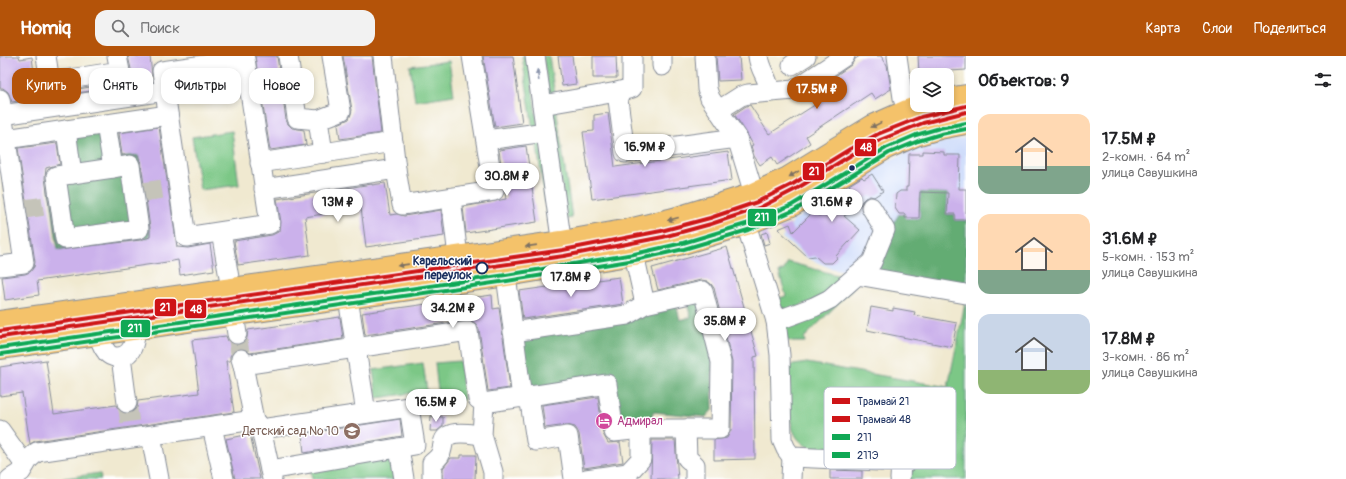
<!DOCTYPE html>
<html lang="ru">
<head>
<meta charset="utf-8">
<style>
	body { margin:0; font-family:Pangolin,sans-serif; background:#f2f2f2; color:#202124; height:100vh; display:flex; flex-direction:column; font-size:15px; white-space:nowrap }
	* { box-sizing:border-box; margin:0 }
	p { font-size:13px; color:#757577 }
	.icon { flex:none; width:22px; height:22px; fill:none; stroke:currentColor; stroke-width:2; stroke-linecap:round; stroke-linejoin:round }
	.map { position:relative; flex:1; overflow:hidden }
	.details { display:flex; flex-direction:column; background:#fff; width:380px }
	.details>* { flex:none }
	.top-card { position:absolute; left:12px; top:12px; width:380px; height:36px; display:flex; gap:8px }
	.fabs { position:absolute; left:910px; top:12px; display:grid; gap:8px }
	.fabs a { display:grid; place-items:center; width:44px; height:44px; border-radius:8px; background:#fff; box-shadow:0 2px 6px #0003; font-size:20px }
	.price { position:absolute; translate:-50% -34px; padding:0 9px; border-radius:14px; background:#fff; color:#222; font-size:13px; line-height:26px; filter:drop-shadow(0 1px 2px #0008) }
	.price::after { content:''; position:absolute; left:50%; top:24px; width:12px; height:9px; margin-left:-6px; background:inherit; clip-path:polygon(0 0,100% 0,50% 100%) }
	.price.current { background:#b45309; color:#fff }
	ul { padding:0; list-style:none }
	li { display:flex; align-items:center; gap:12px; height:100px; padding:0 12px }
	li span { display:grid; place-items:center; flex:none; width:112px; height:80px; border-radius:12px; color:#555 }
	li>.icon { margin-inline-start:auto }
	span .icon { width:48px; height:48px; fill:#fffc; stroke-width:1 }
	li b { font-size:17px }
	h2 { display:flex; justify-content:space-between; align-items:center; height:48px; padding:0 12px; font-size:17px }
	.chip { padding:0 14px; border-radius:12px; background:#fff; box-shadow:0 2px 6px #0003; font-size:14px; line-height:36px }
	.chip.current { background:#b45309; color:#fff }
	header { display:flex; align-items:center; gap:24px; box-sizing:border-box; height:56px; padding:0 20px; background:#b45309; color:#fff }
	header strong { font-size:19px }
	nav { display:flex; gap:22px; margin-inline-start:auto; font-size:14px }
	.search { width:280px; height:36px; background:#f2f2f2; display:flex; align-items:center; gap:10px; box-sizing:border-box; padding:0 14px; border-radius:12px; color:#757577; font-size:15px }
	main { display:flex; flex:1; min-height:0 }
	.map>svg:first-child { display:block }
	.built { fill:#cddbfa }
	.green { fill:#7bc786; stroke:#4b7b72 }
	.forest { fill:#64ac73; stroke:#406e68 }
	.building { fill:#cbb1eb }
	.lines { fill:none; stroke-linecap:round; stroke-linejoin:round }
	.minor-tunnel { stroke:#c5c4b9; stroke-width:19; stroke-dasharray:19 10; stroke-linecap:butt }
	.minor-casing { stroke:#868c97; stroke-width:21 }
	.major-casing { stroke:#868c97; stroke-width:24 }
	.minor { stroke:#fff; stroke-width:19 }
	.major { stroke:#f4c26a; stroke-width:22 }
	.bus-1-casing { stroke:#fff; stroke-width:7 }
	.bus-2-casing { stroke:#fff; stroke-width:7 }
	.bus-1 { stroke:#10a855; stroke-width:4 }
	.bus-2 { stroke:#10a855; stroke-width:4 }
	.tram-1-casing { stroke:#fff; stroke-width:7 }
	.tram-2-casing { stroke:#fff; stroke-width:7 }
	.tram-1 { stroke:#ce1417; stroke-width:4 }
	.tram-2 { stroke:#ce1417; stroke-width:4 }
	.oneway { fill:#8d97ae }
	.oneway2 { fill:#7d7163 }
	.bus-dot { fill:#1b2f5e; stroke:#fff; stroke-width:1.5 }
	.stop-dot { fill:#fff; stroke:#1b2f5e; stroke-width:2 }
	.labels { text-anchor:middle; stroke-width:3; stroke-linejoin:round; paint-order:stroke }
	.stop-label { font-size:12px; font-weight:bold; fill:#1b2f5e; stroke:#fff; text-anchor:end }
	.hotel-label { font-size:12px; fill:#b23c85; stroke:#fff; text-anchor:start }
	.education-label { font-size:12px; fill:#785e54; stroke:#fff; text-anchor:end }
	.key { fill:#fff; stroke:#bbc1cf; stroke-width:1 }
	.key-label { font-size:11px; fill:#1b2f5e }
	.line-badge { stroke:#fff; stroke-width:1.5 }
	.badge-label { font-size:11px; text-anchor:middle; font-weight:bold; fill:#fff }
</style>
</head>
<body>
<header>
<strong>Homiq</strong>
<div class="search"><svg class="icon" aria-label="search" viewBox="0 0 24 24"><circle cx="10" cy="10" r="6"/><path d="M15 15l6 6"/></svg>Поиск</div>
<nav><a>Карта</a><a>Слои</a><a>Поделиться</a></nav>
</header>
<main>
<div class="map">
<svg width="966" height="423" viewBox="0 0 966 423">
	<rect width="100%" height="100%" fill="#fff"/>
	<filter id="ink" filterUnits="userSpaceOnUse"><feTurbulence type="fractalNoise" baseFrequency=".025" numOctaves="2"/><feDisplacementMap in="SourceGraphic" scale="8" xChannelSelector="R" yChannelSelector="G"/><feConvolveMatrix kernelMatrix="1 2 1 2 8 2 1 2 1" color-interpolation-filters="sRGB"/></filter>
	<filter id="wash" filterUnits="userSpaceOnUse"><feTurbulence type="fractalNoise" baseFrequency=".012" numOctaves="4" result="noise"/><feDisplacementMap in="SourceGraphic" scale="16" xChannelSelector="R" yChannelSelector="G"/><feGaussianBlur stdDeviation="0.9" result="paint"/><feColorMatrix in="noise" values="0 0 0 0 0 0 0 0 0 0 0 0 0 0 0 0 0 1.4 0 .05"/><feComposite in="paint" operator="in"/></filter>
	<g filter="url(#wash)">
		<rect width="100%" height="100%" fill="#f0e9d0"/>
		<polygon class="built" points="966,81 966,235 877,221 830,212 807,202 782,182 793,165 866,115 914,93"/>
		<g class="green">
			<polygon points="522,0 528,0 538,73 533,74"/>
			<polygon points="543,0 549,0 555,40 549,41"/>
			<polygon points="449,5 454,39 415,45 410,10"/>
			<polygon points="556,51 572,162 567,163 550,52"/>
			<polygon points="232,75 239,129 200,134 192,81"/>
			<polygon points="536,83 540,83 551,166 548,166"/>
			<polygon points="788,206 848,222 828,239 790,254 783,252 778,248 776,243 786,240 779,216 784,214"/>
			<polygon points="855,230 804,282 805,286 792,286 787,284 783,270"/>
			<path d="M966 242V423H908L909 413 917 402 947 403 948 381 914 380V393L904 402 811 393C805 389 798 385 795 378 788 368 788 324 787 310L807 307 948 331Z"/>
			<polygon points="460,305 464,344 439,346 435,307"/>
			<polygon points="423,307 427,335 377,342 373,314"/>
			<polygon points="391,398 395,423 312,423 310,411"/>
			<polygon points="100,417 101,423 58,423"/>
		</g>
		<g class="forest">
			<polygon points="91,76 116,80 119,101 138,99 150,181 58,194 49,128 78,103 75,82"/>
			<polygon points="920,136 948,137 947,158 955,158 955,164 966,164 966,232 877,219 891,171 899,158 905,158 906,162 919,162"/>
			<polygon points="699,242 712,295 713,353 706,361 653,356 650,369 618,366 611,324 535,335 525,328 518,281 676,248 680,264 691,261 686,245"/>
		</g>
		<g id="blocks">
			<g class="building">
				<polygon points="0,0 19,0 20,3 32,1 36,33 41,33 46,36 52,37 122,26 126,24 127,30 12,46 8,36 3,32 0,32"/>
				<polygon points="128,0 150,0 152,20 127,24 130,19 131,13"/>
				<polygon points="255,0 277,0 286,64 288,68 292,72 304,74 306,89 270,94"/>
				<polygon points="343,0 372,0 381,77 340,83 338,68 349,63 351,58 352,54"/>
				<polygon points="483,0 513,0 522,67 495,71"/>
				<polygon points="558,0 572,0 576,28 562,30"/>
				<polygon points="593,0 616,0 617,22 593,22"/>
				<polygon points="716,0 739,0 741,24 718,25"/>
				<polygon points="860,0 881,0 887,9 891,33 875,43 871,37 806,80 810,87 777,109 772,101 760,109 754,100 751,90 753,89 746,76 734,58 746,50 750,49 769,78 832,38 825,27 851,9 855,3"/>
				<polygon points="918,0 966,0 966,14 919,17"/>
				<polygon points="608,57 615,111 728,96 732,124 592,143 583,76 594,75 594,59"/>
				<polygon points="159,71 177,191 188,192 210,188 214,214 180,219 178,204 167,206 37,225 39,239 5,244 2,221 25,218 30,216 34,211 35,206 18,92 57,87 60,108 46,112 45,122 54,185 58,194 140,184 150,181 150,172 141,107 138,99 122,99 119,77"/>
				<polygon points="526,90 537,166 466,177 463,151 506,143 499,94"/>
				<polygon points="923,95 944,96 944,99 960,99 959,133 966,133 966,164 955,164 955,158 947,158 948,137 920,136 919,162 905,162 905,158 899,158 895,152 896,138 900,135 906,135 906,131 908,131 909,98 923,98"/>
				<polygon points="872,118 883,135 874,141 870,140 865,142 862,145 860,149 844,160 860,174 836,200 837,202 832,207 823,207 815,200 808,201 778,173 790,168 793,176 814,155 819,160 841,137 851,131 849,129 862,121 864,123"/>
				<polygon points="385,127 390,159 397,158 404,160 441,154 444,180 366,191 361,152 305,161 310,199 238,209 234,185 272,179 280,175 281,166 277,143 372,128 372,129"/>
				<polygon points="767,176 770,187 764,189 761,178"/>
				<polygon points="727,191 758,300 754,301 755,403 714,404 714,384 727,382 731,374 732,306 714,232 711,228 707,225 701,224 658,234 652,212"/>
				<polygon points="619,221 623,248 523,263 519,235"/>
				<polygon points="492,239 493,253 499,252 510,332 488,335 479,273 476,268 472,265 466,264 365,279 362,257"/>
				<polygon points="871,251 893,255 893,252 915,256 914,259 957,267 952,291 867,274"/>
				<polygon points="340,261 343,283 250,297 243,292 238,292 233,295 230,300 230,305 226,305 234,356 35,385 30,388 22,337 0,340 0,311 46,304 54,358 116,349 118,353 122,357 129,358 133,356 137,352 138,345 199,337 192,284 226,280 228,285 233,288 239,289 244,287 247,282 248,274"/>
				<polygon points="598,341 603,378 608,387 620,386 623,406 584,412 579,378 577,374 575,371 567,369 545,372 542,349"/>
				<polygon points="431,360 443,361 443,370 437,375 430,375"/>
				<polygon points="400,363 402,380 304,397 302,378"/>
				<polygon points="250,378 260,423 235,423 226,383"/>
				<polygon points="652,384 675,384 678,423 651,423"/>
				<polygon points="461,399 476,399 475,423 443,423 443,412 451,402 461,402"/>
				<polygon points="830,414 862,415 862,423 830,423"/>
			</g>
		</g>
	</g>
	<g filter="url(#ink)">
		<use href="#blocks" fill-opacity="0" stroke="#868c97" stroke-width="1"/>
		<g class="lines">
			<g class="minor-tunnel">
				<polyline points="143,136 169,132"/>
				<polyline points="24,153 52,149"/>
				<polyline points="237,278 241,303"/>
				<polyline points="127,347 131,375"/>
			</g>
			<g class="minor-casing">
				<g id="minor">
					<polyline points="46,0 50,26 120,15 117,0"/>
					<polyline points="288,0 297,62 318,64 323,97"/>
					<polyline points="383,0 396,113 402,149 494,135 472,0"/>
					<polyline points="535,0 565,210"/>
					<polyline points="662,0 662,10"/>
					<polyline points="705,0 707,33 710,42 737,82"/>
					<path d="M758 0C760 16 768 20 770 36"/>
					<polyline points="897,0 903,42 907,55"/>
					<polygon points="245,3 270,168 186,181 162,15"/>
					<polyline points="792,9 806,0"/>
					<polyline points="617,36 632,32 632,0"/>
					<polyline points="0,43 24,207 0,210"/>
					<polyline points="542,49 617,36 625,97 737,82 754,138"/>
					<polyline points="719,54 741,40 748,38 794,34 845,0"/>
					<polyline points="2,59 165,35"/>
					<polyline points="318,64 341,55 332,0"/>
					<polyline points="66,74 72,118 56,120 65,183 139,173 130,109 113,112 106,68"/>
					<polyline points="6,83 168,59"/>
					<polyline points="486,84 546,76"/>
					<polyline points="260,107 393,86"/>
					<polyline points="72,118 113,112"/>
					<polyline points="264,133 396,113"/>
					<polyline points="451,142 458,201"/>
					<polyline points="746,168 776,265 780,299 782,384 786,393 792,401 901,406 900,423"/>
					<polyline points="221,176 231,233"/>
					<polyline points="634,198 645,248"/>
					<polyline points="506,219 522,342"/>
					<polyline points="857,219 966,238"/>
					<polyline points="348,242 366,357"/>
					<polyline points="234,258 237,278"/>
					<polyline points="776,265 814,251 830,243 872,206 885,174 871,151"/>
					<polyline points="513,276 627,259 645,248 703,235 721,306 720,373 686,373 687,402 695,409 695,423"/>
					<path d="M98 278C100 283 102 291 106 295 108 299 113 301 117 301 133 301 135 285 136 272"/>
					<polyline points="121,301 127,347"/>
					<polyline points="241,303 243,309 254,364"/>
					<polyline points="243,309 468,275 478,343 484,347 607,328 614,376 641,373 686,373"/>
					<polyline points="529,340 536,385 568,380 574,423"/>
					<polyline points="484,347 482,379 493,416 493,423"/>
					<polyline points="212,371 224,423"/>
					<polyline points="261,373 409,351 415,389 270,414"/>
					<polyline points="0,374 25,409"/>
					<polyline points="151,380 159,423"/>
					<polyline points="399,392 404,423"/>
					<polyline points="901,406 907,406 920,393 941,394"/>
					<polyline points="10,423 21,416 29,403 37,396 254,364 261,373 272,423"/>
					<path d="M432 423V407C441 400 441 398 443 388 445 372 471 378 482 379"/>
					<polyline points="586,423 628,417"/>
					<polyline points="628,423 628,417 641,403 641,373"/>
					<polyline points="791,423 792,401"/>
				</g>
			</g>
			<g class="major-casing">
				<g id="major">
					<polyline points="947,43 966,40"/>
					<polyline points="0,266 562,186 629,174 674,163 754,138 788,122 873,70 907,55 926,49"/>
					<polyline points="0,292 506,219 634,198 683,187 746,168 792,149 886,92 916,79 940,72 966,67"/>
				</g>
			</g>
			<use href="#minor" class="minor"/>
			<use href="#major" class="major"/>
			<g class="bus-1-casing">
				<polyline id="bus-1" points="0,292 506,219 634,198 683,187 746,168 792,149 886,92 916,79 940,72 966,67"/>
			</g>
			<g class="bus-2-casing">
				<polyline id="bus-2" points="1,298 507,225 635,204 684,193 748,174 795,154 889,97 918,85 941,78 966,73"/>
			</g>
			<use href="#bus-1" class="bus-1"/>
			<use href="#bus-2" class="bus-2"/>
			<g class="tram-1-casing">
				<polyline id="tram-1" points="0,275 563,194 661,175 710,162 757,146 793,128 850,93 878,78 921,61 966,50"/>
			</g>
			<g class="tram-2-casing">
				<polyline id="tram-2" points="1,281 564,200 663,181 711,168 759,152 796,133 853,98 880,84 923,67 966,56"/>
			</g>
			<use href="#tram-1" class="tram-1"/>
			<use href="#tram-2" class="tram-2"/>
		</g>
		<defs><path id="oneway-solid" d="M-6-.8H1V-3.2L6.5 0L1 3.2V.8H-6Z"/></defs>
		<use class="oneway" href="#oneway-solid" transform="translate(538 19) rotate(-98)"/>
		<g class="oneway2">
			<use href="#oneway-solid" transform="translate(876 69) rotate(154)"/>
			<use href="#oneway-solid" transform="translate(794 118) rotate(149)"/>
			<use href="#oneway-solid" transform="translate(673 163) rotate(165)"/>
			<use href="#oneway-solid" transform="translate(531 190) rotate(172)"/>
			<use href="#oneway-solid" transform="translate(403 209) rotate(172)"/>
		</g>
	</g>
	<defs>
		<g id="hotel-disc" transform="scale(0.9)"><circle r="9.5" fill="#d1479c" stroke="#fff"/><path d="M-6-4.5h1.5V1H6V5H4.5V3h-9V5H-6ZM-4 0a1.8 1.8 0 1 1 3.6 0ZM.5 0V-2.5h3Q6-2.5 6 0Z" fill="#fff"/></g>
		<g id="school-disc" transform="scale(0.9)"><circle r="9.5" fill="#8d6e63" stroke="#fff"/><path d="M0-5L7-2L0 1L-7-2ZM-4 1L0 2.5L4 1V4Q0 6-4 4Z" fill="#fff"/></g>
	</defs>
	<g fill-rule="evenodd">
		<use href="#hotel-disc" x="604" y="365"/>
		<use href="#school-disc" x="352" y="375"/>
	</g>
	<circle class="bus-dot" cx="852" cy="112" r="3.5"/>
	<circle class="stop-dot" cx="482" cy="212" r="5.5"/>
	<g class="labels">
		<g class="stop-label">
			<text x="472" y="209">Карельский<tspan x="472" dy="14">переулок</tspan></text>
		</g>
		<g class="hotel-label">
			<text x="617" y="369">Адмирал</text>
		</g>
		<g class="education-label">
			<text x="339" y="379">Детский сад № 10</text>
		</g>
	</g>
	<rect x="824" y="331" width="132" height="82" rx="6" class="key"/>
	<rect x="832" y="342" width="18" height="6" fill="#ce1417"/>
	<rect x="832" y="360" width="18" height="6" fill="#ce1417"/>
	<rect x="832" y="378" width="18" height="6" fill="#10a855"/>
	<rect x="832" y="396" width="18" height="6" fill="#10a855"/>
	<g class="key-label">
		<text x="857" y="349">Трамвай 21</text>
		<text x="857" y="367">Трамвай 48</text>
		<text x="857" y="385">211</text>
		<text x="857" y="403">211Э</text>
	</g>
	<g class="line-badge">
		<rect x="854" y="82" width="23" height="19" rx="4" fill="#ce1417"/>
		<rect x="802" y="106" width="23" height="19" rx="4" fill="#ce1417"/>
		<rect x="747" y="152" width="30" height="19" rx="4" fill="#10a855"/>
		<rect x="154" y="242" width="23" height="19" rx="4" fill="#ce1417"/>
		<rect x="184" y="243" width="23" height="20" rx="4" fill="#ce1417"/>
		<rect x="120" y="263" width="31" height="19" rx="4" fill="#10a855"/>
	</g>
	<g class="badge-label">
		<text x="866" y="95">48</text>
		<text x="814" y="119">21</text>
		<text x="762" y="165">211</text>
		<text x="165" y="255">21</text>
		<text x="196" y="257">48</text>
		<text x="135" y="276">211</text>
	</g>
</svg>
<div class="fabs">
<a><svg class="icon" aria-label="layers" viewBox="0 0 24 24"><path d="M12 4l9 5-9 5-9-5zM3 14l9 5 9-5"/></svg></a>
</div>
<b class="price current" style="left:817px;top:54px">17.5M ₽</b>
<b class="price" style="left:645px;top:112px">16.9M ₽</b>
<b class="price" style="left:507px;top:141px">30.8M ₽</b>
<b class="price" style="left:338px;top:167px">13M ₽</b>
<b class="price" style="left:832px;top:167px">31.6M ₽</b>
<b class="price" style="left:571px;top:242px">17.8M ₽</b>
<b class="price" style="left:453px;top:273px">34.2M ₽</b>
<b class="price" style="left:725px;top:286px">35.8M ₽</b>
<b class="price" style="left:436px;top:367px">16.5M ₽</b>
<div class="top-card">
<a class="chip current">Купить</a>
<a class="chip">Снять</a>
<a class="chip">Фильтры</a>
<a class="chip">Новое</a>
</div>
</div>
<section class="details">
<h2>Объектов: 9<svg class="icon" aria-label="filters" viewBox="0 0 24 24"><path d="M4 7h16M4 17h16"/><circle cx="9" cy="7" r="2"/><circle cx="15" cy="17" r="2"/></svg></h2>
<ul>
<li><span style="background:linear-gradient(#ffd9b3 65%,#7fa58c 0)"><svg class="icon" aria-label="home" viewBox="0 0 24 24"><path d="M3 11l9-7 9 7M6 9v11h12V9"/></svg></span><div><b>17.5M ₽</b><p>2-комн. · 64 m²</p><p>улица Савушкина</p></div></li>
<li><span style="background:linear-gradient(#ffd9b3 70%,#7fa58c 0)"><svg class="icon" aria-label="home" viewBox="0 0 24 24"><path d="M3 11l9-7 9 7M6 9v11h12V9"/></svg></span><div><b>31.6M ₽</b><p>5-комн. · 153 m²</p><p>улица Савушкина</p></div></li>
<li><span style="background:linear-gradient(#c9d6e8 70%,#8fb573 0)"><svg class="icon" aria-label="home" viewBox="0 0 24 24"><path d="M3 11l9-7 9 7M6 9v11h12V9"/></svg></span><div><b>17.8M ₽</b><p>3-комн. · 86 m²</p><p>улица Савушкина</p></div></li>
</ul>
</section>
</main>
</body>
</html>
